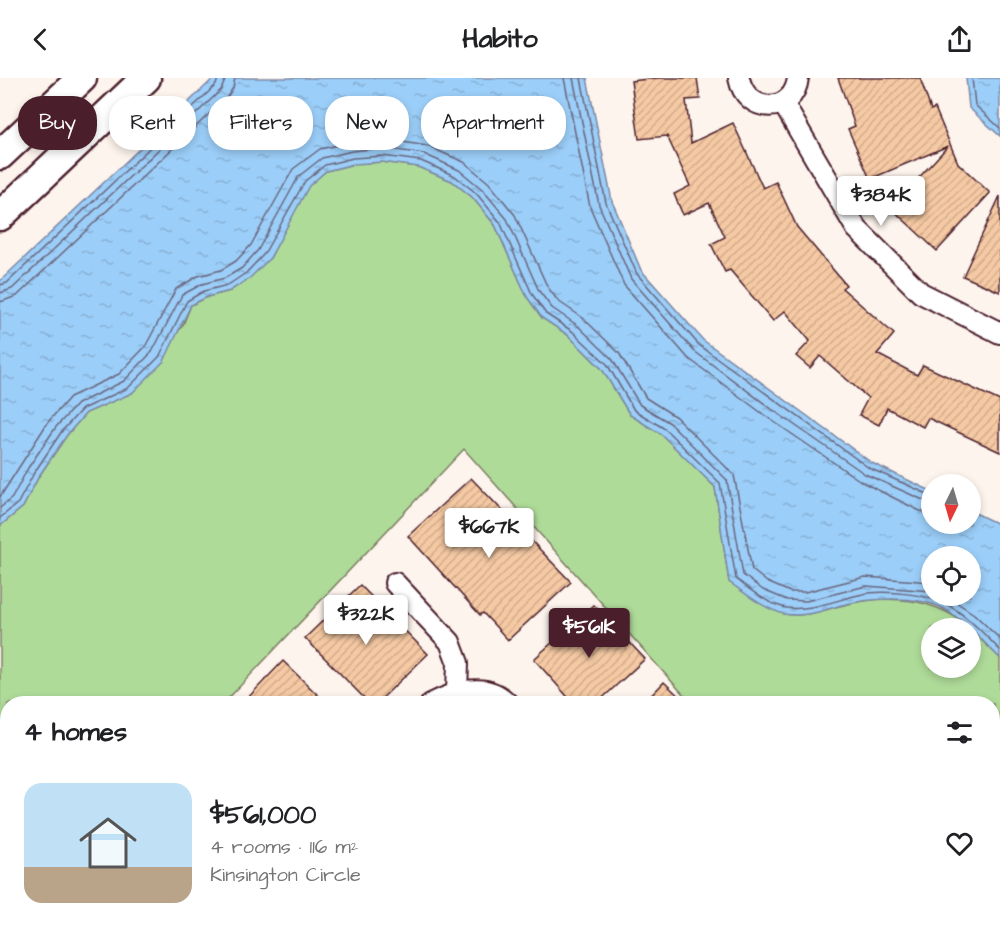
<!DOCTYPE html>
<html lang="en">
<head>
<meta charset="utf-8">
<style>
	body { margin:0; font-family:"Architects Daughter",sans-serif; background:#f2f2f2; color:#202124; height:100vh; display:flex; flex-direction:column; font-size:22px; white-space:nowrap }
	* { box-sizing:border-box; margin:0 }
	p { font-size:20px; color:#757577 }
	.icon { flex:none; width:33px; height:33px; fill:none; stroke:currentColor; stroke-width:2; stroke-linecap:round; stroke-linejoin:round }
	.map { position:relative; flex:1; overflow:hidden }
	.sheet { position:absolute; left:0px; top:618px; width:1000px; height:236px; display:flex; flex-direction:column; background:#fff; border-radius:24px 24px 0 0; box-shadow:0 3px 9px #0003 }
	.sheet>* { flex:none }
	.banner { position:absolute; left:18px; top:18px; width:600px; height:54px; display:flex; gap:12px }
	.needle { width:39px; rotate:185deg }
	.controls { position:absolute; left:921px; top:396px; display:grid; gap:12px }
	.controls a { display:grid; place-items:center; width:60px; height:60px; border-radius:50%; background:#fff; box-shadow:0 3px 9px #0003; font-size:30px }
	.price { position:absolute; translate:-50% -51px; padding:0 14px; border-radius:6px; background:#fff; color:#222; font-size:20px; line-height:39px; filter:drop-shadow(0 2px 3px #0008) }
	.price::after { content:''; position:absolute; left:50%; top:36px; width:18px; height:14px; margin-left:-9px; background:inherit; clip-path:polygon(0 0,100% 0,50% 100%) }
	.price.current { background:#4a1f2b; color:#fff }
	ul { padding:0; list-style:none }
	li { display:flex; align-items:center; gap:18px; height:150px; padding:0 24px }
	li+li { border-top:2px solid #e0e0e0 }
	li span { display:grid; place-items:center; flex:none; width:168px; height:120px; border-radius:18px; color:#555 }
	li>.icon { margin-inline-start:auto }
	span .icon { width:72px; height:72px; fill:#fffc; stroke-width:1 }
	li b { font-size:26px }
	h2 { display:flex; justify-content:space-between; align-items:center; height:72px; padding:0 24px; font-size:26px }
	.pill { padding:0 21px; border-radius:24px; background:#fff; box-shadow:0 3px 9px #0003; font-size:21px; line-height:54px }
	.pill.current { background:#4a1f2b; color:#fff }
	header { display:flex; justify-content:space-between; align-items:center; height:78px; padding:0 24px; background:#fff; font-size:27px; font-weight:800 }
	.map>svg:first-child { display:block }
	.green { fill:#afdb99; stroke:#7c7d62; stroke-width:1.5 }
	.water { fill:url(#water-ripples); stroke:#7b88a6; stroke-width:1.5; fill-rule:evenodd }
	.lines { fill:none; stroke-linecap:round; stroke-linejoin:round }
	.shore { stroke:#6a657d; stroke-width:1.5 }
	.building { fill:url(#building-hatch); stroke:#4a1f2b; stroke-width:1.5 }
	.minor-casing { stroke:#4a1f2b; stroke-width:24 }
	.secondary-casing { stroke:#4a1f2b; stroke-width:33 }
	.minor { stroke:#fff; stroke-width:20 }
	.secondary { stroke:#fff; stroke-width:28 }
</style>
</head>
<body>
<header><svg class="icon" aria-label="back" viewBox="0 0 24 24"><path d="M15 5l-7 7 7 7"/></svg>Habito<svg class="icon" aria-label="share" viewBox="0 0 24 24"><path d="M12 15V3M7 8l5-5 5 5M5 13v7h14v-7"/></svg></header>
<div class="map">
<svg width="1000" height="853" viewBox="0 0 1000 853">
	<defs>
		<pattern id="water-ripples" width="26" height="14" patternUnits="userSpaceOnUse" patternTransform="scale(1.5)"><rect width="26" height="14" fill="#9bcef8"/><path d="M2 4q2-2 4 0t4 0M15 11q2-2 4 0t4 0" fill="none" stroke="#87b0d5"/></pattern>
		<pattern id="building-hatch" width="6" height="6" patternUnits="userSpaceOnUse" patternTransform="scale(1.5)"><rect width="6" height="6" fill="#f4c9a3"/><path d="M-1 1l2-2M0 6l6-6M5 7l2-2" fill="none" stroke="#d3ac8c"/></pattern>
	</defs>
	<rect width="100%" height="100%" fill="#fdf4ed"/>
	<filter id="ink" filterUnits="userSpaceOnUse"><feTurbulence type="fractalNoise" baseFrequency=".0167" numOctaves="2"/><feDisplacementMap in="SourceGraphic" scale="12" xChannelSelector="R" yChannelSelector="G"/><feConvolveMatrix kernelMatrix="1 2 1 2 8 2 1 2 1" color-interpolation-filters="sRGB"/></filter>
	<g filter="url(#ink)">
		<path class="green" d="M382 84 418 89 452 103 472 119 495 147 527 219 542 240 568 257 602 291 630 337 661 356 715 409 729 504C744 512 769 532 785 536 805 540 825 531 844 527 886 516 936 519 969 550H932V590H970L971 552 1000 580V853H792L797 846H993V626L691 625 464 371 224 625 8 626V846H17L10 853H0V448L23 429 39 398 67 357 86 335 132 315 183 247 191 227 207 219 230 213 270 180 308 108 326 93 354 86Z"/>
		<g class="water">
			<path d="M214 0H587L612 123 641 192 703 262 872 385 931 413 932 446H970L971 433 1000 447V580C981 562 965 542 942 530 916 517 869 520 842 527 824 532 804 540 784 536 764 531 746 516 729 504L715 409 661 356 630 337 602 291 568 257 542 240 527 219 495 147 472 119 452 103 418 89 382 84 354 86 326 93 309 108 270 180 250 200 230 213 207 219 191 227 164 283 132 315 86 335 67 357 39 398 23 429 0 448V203ZM932 478H970V518H932Z"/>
			<polygon points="966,0 1000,0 1000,58 969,30"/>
		</g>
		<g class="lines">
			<g class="shore">
				<polyline points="564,0 590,129 624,207 688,280 767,339 862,404 920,433 932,435"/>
				<polyline points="573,0 599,127 631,201 694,273 773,332 865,396 932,426"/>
				<polyline points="581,0 606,125 637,196 699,267 869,390 932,418"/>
				<polyline points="972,0 975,27 1000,50"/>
				<polyline points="0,207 7,205 216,7 218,0"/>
				<polyline points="0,215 12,211 221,12 226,0"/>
				<polyline points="0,224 17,218 227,19 233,10 235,0"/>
				<polyline points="0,419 48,344 70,319 119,296 145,269 176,211 198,198 221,192 236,183 251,167 293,91 320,71 351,64 384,61 427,68 464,84 489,105 515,137 547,208 558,223 583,240 619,275 646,320 676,339 734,397 752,492 767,504 790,514 805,514 865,499 932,504"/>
				<polyline points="0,430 12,420 28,390 56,349 77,326 124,303 152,274 182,217 202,206 225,200 242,190 258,172 299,98 322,80 352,73 383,70 424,76 459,92 482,111 507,141 539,213 552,230 577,247 612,281 640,327 670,345 727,402 743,497 763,512 787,522 806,523 866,508 932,513"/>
				<path d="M0 440 18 425 34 395 62 353 82 331 128 310 159 279 187 223 204 213 228 207 246 195 264 176 305 103 325 87 353 80 382 78 421 83 455 98 476 115 500 144 532 216 546 236 572 253 607 286 634 332 665 351 720 405 736 501C751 512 768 527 787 530 813 533 838 521 863 516 881 512 928 516 944 525 966 536 983 555 1000 572"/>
				<polyline points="947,518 974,536 1000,561"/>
			</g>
		</g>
		<g class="building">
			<polygon points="657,0 697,0 700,21 686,22 691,65 733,45 763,110 776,104 797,149 846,207 842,210 894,256 877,276 917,297 923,287 1000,323 1000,374 928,340 923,349 887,330 879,347 859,337 868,320 820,278 810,290 796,278 810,263 785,233 773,243 730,192 725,194 711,166 725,159 709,125 683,137 674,116 690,108 667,58 639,61 631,3"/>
			<polygon points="838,0 920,0 931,32 935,30 958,85 990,115 937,173 891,130 948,68 870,101 848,51 855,48"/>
			<polygon points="1000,118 1000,214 963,198"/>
			<polygon points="471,400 571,504 508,562 483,535 480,537 408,458"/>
			<polygon points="360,507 428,576 376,626 370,626 305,560"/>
			<polygon points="594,527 645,581 596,626 574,626 534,581"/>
			<polygon points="283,583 327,626 242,626"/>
			<polygon points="664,604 687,626 643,626"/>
		</g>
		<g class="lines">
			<g class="minor-casing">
				<g id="minor">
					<path d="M739 0C746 37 794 37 798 0"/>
					<polyline points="783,25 856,150 921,215 1000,255"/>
					<polyline points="395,505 450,564 458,585 457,613"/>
					<path d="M431 626C455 614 487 602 508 626"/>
					<polyline points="207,853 214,846"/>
					<polyline points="589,853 594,846"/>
				</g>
			</g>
			<g class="secondary-casing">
				<g id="secondary">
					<polyline points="0,77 82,0"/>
					<polyline points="0,138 146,0"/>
				</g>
			</g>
			<use href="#minor" class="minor"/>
			<use href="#secondary" class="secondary"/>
		</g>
	</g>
</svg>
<div class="controls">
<a><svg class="needle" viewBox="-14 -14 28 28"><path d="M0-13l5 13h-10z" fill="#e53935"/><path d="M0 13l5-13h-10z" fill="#757577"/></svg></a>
<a><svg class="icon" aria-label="locate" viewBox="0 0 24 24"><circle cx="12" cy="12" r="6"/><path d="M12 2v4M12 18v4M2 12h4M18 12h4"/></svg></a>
<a><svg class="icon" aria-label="layers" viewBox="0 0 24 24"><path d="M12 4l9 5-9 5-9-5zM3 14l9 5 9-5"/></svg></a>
</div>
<b class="price" style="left:881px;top:149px">$384K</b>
<b class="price" style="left:489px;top:481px">$667K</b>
<b class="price" style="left:366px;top:568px">$322K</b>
<b class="price current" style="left:589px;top:581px">$561K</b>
<div class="banner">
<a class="pill current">Buy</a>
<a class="pill">Rent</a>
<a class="pill">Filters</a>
<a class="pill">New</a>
<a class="pill">Apartment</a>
</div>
<section class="sheet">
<h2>4 homes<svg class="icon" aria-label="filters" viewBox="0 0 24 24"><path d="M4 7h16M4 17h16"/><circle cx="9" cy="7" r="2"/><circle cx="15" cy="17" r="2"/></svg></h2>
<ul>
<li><span style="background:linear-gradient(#bfe0f5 70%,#b9a48a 0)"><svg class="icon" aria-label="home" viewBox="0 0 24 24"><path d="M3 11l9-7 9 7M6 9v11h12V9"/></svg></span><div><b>$561,000</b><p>4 rooms · 116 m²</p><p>Kinsington Circle</p></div><svg class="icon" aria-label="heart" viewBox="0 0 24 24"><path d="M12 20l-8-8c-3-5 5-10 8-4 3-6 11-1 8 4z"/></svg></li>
</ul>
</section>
</div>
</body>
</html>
